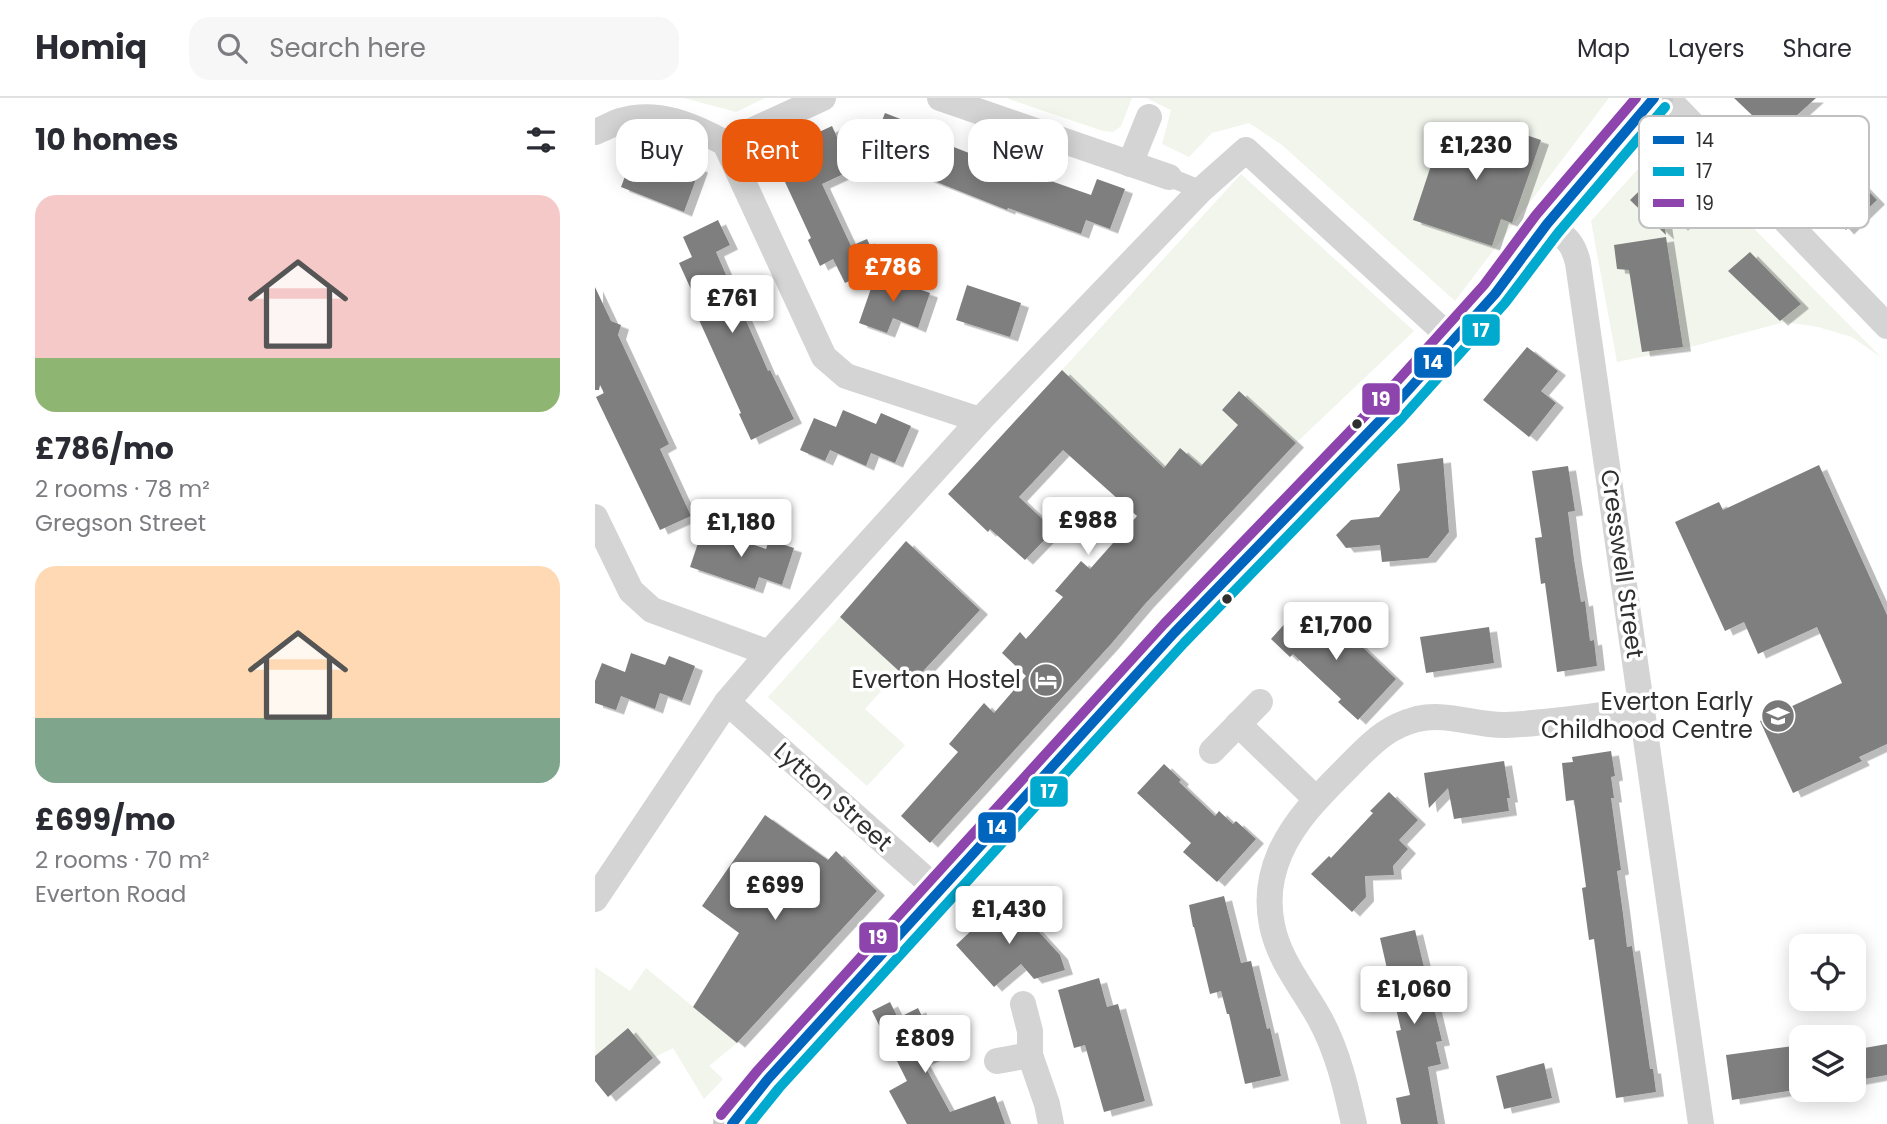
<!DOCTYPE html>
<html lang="en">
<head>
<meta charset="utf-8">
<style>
	body { margin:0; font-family:Poppins,sans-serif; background:#f7f7f7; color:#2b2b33; height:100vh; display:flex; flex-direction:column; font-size:26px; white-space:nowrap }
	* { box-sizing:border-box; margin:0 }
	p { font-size:23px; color:#7c7c81 }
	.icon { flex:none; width:38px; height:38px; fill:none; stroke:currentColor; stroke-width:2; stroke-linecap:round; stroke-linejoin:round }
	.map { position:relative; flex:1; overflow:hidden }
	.drawer { display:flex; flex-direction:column; background:#fff; width:595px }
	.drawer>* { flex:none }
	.top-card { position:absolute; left:21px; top:21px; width:665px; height:63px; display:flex; gap:14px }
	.buttons { position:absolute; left:1194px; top:836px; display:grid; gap:14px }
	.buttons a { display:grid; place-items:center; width:77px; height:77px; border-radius:14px; background:#fff; box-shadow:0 4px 18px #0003; font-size:35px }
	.price { position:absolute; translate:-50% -60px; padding:0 16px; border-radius:7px; background:#fff; color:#222; font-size:23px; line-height:46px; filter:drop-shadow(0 2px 4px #0008) }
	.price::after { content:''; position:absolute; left:50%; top:42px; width:21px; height:16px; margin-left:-10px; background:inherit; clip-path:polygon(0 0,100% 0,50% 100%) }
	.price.selected { background:#ea580c; color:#fff }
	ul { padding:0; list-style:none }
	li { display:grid; align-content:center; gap:14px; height:371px; padding:0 35px }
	li span { display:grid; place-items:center; height:217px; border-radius:21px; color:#555 }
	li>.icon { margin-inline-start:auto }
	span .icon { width:126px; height:126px; fill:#fffc; stroke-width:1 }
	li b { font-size:30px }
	h2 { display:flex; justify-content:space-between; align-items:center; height:84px; padding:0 35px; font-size:30px }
	.tag { padding:0 24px; border-radius:21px; background:#fff; box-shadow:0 4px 18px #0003; font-size:24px; line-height:63px }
	.tag.selected { background:#ea580c; color:#fff }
	header { display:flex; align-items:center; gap:42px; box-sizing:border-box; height:98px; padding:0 35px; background:#fff; border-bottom:2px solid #e1e1e2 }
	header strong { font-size:33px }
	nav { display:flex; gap:38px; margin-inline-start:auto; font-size:24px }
	.search { width:490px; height:63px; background:#f7f7f7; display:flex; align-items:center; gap:18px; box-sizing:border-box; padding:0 24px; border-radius:21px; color:#7c7c81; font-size:26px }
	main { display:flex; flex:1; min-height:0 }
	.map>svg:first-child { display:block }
	.green { fill:#f1f5ec }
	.building { fill:#7f7f7f; filter:url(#shadow) }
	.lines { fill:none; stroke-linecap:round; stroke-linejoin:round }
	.pedestrian { stroke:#d4d4d4; stroke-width:19 }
	.minor { stroke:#d4d4d4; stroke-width:26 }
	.primary { stroke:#c7c7c7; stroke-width:38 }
	.bus-1-casing { stroke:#fff; stroke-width:16 }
	.bus-2-casing { stroke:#fff; stroke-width:16 }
	.bus-3-casing { stroke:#fff; stroke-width:16 }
	.bus-1 { stroke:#0065bd; stroke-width:10 }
	.bus-2 { stroke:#00a9ce; stroke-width:10 }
	.bus-3 { stroke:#8e44ad; stroke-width:10 }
	.bus-dot { fill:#2f2f2f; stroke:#fff; stroke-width:2.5 }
	.labels { text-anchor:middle; stroke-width:7; stroke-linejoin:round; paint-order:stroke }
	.street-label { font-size:24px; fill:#2f2f2f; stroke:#fff }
	.poi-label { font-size:24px; fill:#2f2f2f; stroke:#fff; text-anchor:end }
	.key { fill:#fff; stroke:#c1c1c1; stroke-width:2 }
	.key-label { font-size:19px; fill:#2f2f2f }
	.line-badge { stroke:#fff; stroke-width:2.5 }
	.badge-label { font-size:19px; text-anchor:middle; font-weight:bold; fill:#fff }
</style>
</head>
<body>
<header>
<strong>Homiq</strong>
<div class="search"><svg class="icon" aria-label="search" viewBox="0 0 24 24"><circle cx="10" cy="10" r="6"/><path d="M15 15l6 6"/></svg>Search here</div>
<nav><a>Map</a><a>Layers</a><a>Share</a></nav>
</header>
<main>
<section class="drawer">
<h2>10 homes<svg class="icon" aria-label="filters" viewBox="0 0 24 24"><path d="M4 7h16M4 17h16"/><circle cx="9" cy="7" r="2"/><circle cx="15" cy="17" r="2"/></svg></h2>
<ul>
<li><span style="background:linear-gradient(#f6c9c9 75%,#8fb573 0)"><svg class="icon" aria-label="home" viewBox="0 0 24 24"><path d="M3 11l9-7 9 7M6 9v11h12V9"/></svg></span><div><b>£786/mo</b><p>2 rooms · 78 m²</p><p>Gregson Street</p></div></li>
<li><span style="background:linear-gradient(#ffd9b3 70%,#7fa58c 0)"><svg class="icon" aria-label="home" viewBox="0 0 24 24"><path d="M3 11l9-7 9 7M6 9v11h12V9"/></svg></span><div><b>£699/mo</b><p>2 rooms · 70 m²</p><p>Everton Road</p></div></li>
</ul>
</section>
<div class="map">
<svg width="1292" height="1026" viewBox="0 0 1292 1026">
	<defs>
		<filter id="shadow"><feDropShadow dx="8" dy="4.5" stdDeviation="0" flood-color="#0004"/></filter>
	</defs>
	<rect width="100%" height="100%" fill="#fff"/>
	<g class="green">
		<polygon points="89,0 170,0 141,14"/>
		<polygon points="411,0 537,0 526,28 518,34 508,33"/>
		<polygon points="551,0 1014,0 860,203 687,47 654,25 617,35 594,59 567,46 576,12"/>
		<polygon points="1070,41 1287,260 1257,239 1223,229 1190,224 1099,248 1022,264 996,123"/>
		<polygon points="646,76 819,233 701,345 643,293 627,312 655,338 607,368 585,351 578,379 467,272"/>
		<polygon points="245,519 304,573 270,611 310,647 272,688 173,599"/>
		<polygon points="0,869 35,893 51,870 142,945 114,968 128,981 109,1001 78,950 58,960 33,930 0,958"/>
	</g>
	<g class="building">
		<polygon points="1139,0 1221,0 1179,38"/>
		<polygon points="290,15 326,29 323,35 435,79 436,76 496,97 502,81 530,91 515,131 491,122 486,136 413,110 412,112 309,71 309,73 273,59"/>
		<polygon points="850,25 896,40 901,27 946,42 917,125 906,121 897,148 818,122"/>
		<polygon points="237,28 257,72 227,86 256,148 272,141 285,169 250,185 238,161 225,168 213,142 216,140 177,56"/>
		<polygon points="42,46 105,70 89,114 26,89"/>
		<polygon points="1080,58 1119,98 1085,128 1067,111 1071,137 1035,102"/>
		<polygon points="1251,70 1282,102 1251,132 1221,98"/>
		<polygon points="123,122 135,147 121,154 173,273 175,272 199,321 156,342 144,316 146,315 100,213 105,211 84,165 97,159 88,139"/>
		<polygon points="1071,139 1088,249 1047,254 1034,172 1022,171 1019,147"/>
		<polygon points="1155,154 1206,206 1185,223 1133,173"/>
		<polygon points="281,176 335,195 323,230 298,220 292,235 264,225"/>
		<polygon points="372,187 426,205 415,239 361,222"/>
		<polygon points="0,189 16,223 26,227 23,237 74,346 65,351 96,418 65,432 1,299 9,295 5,287 4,292 0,292"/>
		<polygon points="932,249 963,273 946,293 961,305 934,339 888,302"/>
		<polygon points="467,272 569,370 585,350 606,368 643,327 627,312 644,293 701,345 550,506 516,546 335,745 306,718 363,654 354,646 389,605 399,615 431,578 407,555 425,534 431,541 468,499 460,493 486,463 495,471 542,418 468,352 424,399 459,432 430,462 395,431 393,434 353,396"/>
		<polygon points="248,312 281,326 286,315 316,328 300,365 276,355 271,368 235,352 230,363 205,352 219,320 241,329"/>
		<polygon points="848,360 854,434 833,460 787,464 785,447 751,450 741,437 756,422 784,419 805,392 802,366"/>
		<polygon points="1224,367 1292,517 1292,646 1264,659 1267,663 1198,695 1165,623 1247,585 1222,529 1163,556 1149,524 1130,533 1080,424 1124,404 1128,412"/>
		<polygon points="973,368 980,413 973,414 979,461 986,504 990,503 995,543 999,542 1002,568 962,574 950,485 946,486 940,440 947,439 937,373"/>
		<polygon points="108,430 171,451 174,442 199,450 187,487 164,479 160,491 95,469"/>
		<polygon points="311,443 385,512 317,585 245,519"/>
		<polygon points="703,511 727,534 739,522 801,581 763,622 743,604 746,601 716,573 698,556 695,559 676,541"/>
		<polygon points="894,529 899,565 831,575 825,539"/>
		<polygon points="36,555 70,567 74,558 100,568 87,603 65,595 60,611 26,598 21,612 0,605 0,583 7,565 30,574"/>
		<polygon points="1016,653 1020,678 1016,679 1019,700 1016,700 1026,772 1022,773 1028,816 1032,849 1037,848 1055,971 1058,971 1061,994 1021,1000 999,841 994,842 987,790 991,789 979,702 971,703 967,665 978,664 977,659"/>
		<polygon points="909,663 915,700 912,700 914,713 859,721 853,690 834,710 829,675"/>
		<polygon points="569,666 586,682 584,684 620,718 624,713 638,726 641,723 661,741 622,784 588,754 596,745 542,695"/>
		<polygon points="794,694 823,722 804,742 813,751 798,768 799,777 770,778 771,799 757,814 716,776 734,758 736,760 778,715 775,713"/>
		<polygon points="170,717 233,762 241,753 282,793 142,945 98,909 144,835 107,808"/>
		<polygon points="629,798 646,865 656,863 672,931 675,930 686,978 650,986 634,916 632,916 626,893 615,896 599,829 598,829 594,807"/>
		<polygon points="412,799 465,857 470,872 439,881 426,866 399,889 361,847"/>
		<polygon points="820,832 847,943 841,944 846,966 833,969 843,1026 806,1026 801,1000 815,997 801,933 806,932 785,840"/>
		<polygon points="504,880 512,909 523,906 550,1003 509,1014 490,947 479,950 463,892"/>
		<polygon points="295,904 303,920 323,910 345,955 327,963 355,1014 400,998 410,1026 312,1026 294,993 312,983 277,913"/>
		<polygon points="33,930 58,960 13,999 0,983 0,958"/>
		<polygon points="1292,946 1292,977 1258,983 1258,952"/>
		<polygon points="1206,947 1206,991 1137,1002 1131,957"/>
		<polygon points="949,965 957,1000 909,1011 901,978"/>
	</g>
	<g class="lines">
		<polyline class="pedestrian" points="574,79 606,92"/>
		<g class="minor">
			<polyline points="345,0 574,79"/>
			<polyline points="1072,0 1292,228"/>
			<path d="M0 34C8 31 17 26 25 23 63 12 97 27 130 45L229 259 251 278 385 322"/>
			<polyline points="130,45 228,0"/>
			<polyline points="535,66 554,19"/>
			<path d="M952 126C970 139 978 143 983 165L1106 1026"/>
			<polyline points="0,419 36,493 57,512 174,555"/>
			<polyline points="132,604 345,794"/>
			<polyline points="643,626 721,701"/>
			<polyline points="617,653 665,604"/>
			<polyline points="0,801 132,604 174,555 385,322 606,92 651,52 858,242"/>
			<polyline points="428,906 435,933 435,957 452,1006 456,1026"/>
			<polyline points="402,963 435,957"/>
			<path d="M759 1026C751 990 743 954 725 921 708 890 684 863 677 827 672 803 675 778 685 755 700 721 728 694 754 668 765 657 776 645 789 636 799 629 811 624 822 621 853 614 881 628 911 627 957 625 1003 617 1048 612"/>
		</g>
		<polyline class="primary" points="137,1026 173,981 579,535 797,310 858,242 900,196 952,126 1059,0"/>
		<g class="bus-1-casing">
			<polyline id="bus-1" points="137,1026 173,981 579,535 797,310 900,196 952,126 1059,0"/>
		</g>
		<g class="bus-2-casing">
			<polyline id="bus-2" points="155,1026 184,990 589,545 807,320 910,205 963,135 1070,9"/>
		</g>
		<g class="bus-3-casing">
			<polyline id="bus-3" points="126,1017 163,972 569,526 787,300 889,187 941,117 1041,0"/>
		</g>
		<use href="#bus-1" class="bus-1"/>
		<use href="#bus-2" class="bus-2"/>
		<use href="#bus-3" class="bus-3"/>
	</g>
	<defs>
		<g id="hotel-disc" transform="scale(1.75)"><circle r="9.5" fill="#787878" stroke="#fff"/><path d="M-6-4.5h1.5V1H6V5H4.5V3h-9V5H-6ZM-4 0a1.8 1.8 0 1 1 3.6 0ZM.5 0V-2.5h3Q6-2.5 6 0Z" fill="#fff"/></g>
		<g id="school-disc" transform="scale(1.75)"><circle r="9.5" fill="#787878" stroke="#fff"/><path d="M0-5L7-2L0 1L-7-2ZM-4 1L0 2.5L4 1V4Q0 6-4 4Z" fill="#fff"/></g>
	</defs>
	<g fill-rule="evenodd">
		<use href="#hotel-disc" x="451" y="582"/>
		<use href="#school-disc" x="1183" y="618"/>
	</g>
	<g class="bus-dot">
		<circle cx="762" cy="326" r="6"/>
		<circle cx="632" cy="501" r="6"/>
	</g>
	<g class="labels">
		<g class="street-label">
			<text transform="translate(1027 466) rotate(82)" y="8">Cresswell Street</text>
			<text transform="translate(238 699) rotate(42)" y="8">Lytton Street</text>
		</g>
		<g class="poi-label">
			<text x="426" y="590">Everton Hostel</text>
			<text x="1158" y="612">Everton Early<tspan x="1158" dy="28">Childhood Centre</tspan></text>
		</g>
	</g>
	<rect x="1044" y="18" width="230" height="112" rx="10" class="key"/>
	<rect x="1058" y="38" width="31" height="8" fill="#0065bd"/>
	<rect x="1058" y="69" width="31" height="9" fill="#00a9ce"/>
	<rect x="1058" y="101" width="31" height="8" fill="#8e44ad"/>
	<g class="key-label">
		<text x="1101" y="49">14</text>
		<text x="1101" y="80">17</text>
		<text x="1101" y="112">19</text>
	</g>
	<g class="line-badge">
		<rect x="866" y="215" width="40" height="34" rx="7" fill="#00a9ce"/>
		<rect x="818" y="248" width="40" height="33" rx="7" fill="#0065bd"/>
		<rect x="766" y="284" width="40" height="34" rx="7" fill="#8e44ad"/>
		<rect x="434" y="677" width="40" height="33" rx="7" fill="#00a9ce"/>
		<rect x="382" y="713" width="40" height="33" rx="7" fill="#0065bd"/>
		<rect x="263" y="823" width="41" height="33" rx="7" fill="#8e44ad"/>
	</g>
	<g class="badge-label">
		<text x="886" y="239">17</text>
		<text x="838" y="271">14</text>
		<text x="786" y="308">19</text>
		<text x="454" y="700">17</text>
		<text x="402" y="736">14</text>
		<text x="283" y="846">19</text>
	</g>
</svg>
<div class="buttons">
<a><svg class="icon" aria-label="locate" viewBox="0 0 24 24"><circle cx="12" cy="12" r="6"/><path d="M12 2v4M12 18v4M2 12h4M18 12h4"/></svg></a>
<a><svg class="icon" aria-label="layers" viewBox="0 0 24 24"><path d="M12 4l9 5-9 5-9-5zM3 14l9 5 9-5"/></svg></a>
</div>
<b class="price" style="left:881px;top:84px">£1,230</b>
<b class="price selected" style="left:298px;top:206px">£786</b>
<b class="price" style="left:137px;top:237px">£761</b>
<b class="price" style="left:493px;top:459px">£988</b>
<b class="price" style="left:146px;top:461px">£1,180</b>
<b class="price" style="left:741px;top:564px">£1,700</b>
<b class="price" style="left:180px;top:824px">£699</b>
<b class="price" style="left:414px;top:848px">£1,430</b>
<b class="price" style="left:819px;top:928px">£1,060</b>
<b class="price" style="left:330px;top:977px">£809</b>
<div class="top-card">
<a class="tag">Buy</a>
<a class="tag selected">Rent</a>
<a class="tag">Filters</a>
<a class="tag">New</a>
</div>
</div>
</main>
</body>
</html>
